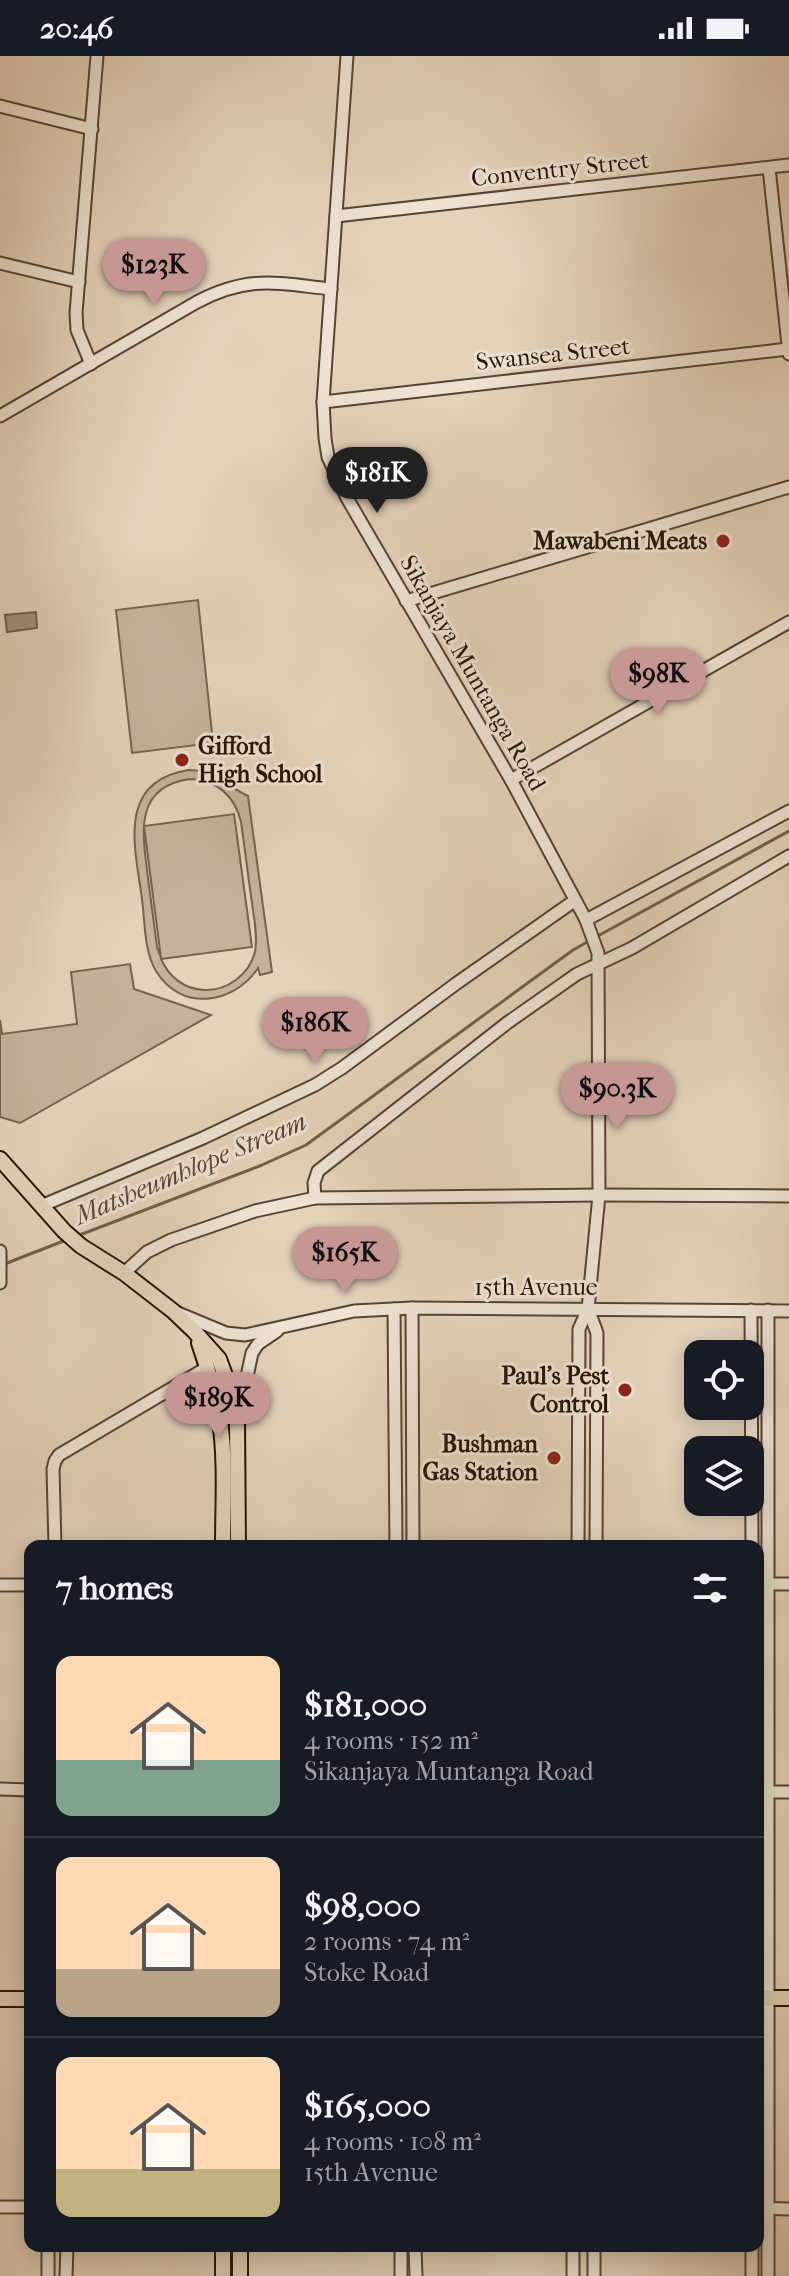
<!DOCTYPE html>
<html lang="en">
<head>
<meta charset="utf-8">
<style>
	body { margin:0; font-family:"IM FELL French Canon",serif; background:#20242c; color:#f1f3f6; height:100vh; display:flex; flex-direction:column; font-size:30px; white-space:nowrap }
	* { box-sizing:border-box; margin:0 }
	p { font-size:26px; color:#9ea1a6 }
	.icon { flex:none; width:44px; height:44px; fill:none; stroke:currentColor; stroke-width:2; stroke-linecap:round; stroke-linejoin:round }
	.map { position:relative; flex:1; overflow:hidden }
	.panel { position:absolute; left:24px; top:1484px; width:740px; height:712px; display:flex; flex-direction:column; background:#171b24; border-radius:16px; box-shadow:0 4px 20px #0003 }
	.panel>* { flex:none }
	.fabs { position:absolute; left:684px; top:1284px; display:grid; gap:16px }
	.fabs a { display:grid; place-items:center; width:80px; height:80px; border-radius:16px; background:#171b24; box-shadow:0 4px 20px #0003; font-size:40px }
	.price { position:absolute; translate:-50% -68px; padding:0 18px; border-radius:28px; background:#c59692; color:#111; font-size:26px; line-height:52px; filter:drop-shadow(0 2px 4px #0008) }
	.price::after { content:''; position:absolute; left:50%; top:48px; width:24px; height:18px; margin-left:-12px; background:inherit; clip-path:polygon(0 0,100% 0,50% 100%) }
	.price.active { background:#222; color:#fff }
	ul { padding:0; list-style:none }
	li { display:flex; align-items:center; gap:24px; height:200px; padding:0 32px }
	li+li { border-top:2px solid #363941 }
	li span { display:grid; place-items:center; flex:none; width:224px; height:160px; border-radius:16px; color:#555 }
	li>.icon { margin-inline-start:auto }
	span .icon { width:96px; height:96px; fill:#fffc; stroke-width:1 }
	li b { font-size:34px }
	h2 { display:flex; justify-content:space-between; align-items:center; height:96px; padding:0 32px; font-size:34px }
	.status { display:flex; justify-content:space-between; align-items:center; height:56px; padding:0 40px; background:#171b24; direction:ltr }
	.status svg { height:22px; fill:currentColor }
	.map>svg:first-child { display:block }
	.green { fill:#c4b29c; stroke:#756350; stroke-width:2; fill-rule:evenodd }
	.water { fill:#a3917d; stroke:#715f4d; stroke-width:2 }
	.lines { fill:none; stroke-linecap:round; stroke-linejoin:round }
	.stream { stroke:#715f4d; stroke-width:3 }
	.minor-casing { stroke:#564432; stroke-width:15 }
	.major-casing { stroke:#261404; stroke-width:18 }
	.minor { stroke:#ede2d3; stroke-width:11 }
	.major { stroke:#e4d2bb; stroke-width:14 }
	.poi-dot { fill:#8f2418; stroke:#ede2d3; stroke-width:3 }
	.labels { text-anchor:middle; stroke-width:6; stroke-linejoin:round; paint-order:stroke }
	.street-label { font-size:24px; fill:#261404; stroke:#ede2d3 }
	.poi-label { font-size:24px; font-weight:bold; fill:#261404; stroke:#ede2d3; text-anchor:end }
	.water-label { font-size:26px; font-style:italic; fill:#584634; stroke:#ede2d3 }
</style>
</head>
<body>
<div class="status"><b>20:46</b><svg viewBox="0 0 49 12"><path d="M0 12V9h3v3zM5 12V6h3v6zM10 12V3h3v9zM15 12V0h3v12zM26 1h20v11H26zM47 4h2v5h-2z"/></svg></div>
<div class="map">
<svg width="789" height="2220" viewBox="0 0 789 2220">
	<rect width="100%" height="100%" fill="#e4d2bb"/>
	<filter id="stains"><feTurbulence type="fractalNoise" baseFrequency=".0025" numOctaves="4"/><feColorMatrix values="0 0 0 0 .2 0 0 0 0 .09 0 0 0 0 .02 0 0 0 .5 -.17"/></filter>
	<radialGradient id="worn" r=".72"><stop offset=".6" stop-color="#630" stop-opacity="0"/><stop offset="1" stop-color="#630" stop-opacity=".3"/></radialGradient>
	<g class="green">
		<polygon points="198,544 213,687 132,697 116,554"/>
		<path d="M189 714C219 715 224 729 248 740L272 916 260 919 258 912C233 949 181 956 156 915 144 895 145 866 142 843 135 791 116 725 189 714ZM190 723C217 724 235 740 241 766 245 793 248 820 252 847 254 863 258 880 255 896 249 919 227 935 204 934 184 933 169 921 161 903L252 891 234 758 144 770 161 902 157 891C154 868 151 845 148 822 143 780 132 731 190 723Z"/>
		<polygon points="130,908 134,933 211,959 20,1067 0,1061 0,964 2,978 77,968 71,916"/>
	</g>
	<polygon class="water" points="36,556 37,572 7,576 5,559"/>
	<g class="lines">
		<g class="stream">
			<polyline points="596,881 789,775"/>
			<polyline points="77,1180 262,1109 306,1089 573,894 589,885"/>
			<polyline points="2,1209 66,1184"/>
		</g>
		<g class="minor-casing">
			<g id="minor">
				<polyline points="347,0 323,346 325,382 328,401 347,442 511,724 586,864 598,897 599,1139 588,1253 579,1273 578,1490"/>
				<polyline points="0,50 92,73"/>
				<polyline points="769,112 789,298"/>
				<polyline points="336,160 789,109"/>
				<polyline points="0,207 79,226"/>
				<polyline points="91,308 77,274 76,257 97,0"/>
				<polyline points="323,346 788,293"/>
				<path d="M0 360 197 246C249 219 275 227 331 233"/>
				<polyline points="406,545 789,431"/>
				<polyline points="511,724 789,566"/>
				<polyline points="586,864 789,755"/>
				<polyline points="315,1142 314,1127 318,1115 507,967 577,918 632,892 789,800"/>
				<polyline points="41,1150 203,1082 315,1029 342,1012 457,927 574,845"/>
				<polyline points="0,1195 0,1227"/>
				<polyline points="124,1217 147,1196 171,1184 255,1155 315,1142 599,1139 789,1140"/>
				<polyline points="412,1252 413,1490"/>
				<polyline points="394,1253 396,1490"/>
				<polyline points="588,1253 597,1277 596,1490"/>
				<polyline points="751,1254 752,1490"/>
				<polyline points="178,1257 226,1277 245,1279 354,1255 412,1252 789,1255"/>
				<polyline points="238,1363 252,1297 258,1288 277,1275"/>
				<polyline points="55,1490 53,1413 55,1405 59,1399 208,1311"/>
				<polyline points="758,1528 789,1528"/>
				<polyline points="0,1529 30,1529"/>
				<polyline points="0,1733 30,1734"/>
				<polyline points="758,1736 789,1736"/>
				<polyline points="0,2151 30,2151"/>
				<polyline points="758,2152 789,2153"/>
				<polyline points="415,2190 416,2220"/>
				<polyline points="573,2190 573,2220"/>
				<polyline points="752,2190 752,2220"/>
				<polyline points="48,2220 48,2190"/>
				<polyline points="66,2220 67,2190"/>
				<polyline points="401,2220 401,2190"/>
				<polyline points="594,2220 594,2190"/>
				<polyline points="768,2220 768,1254"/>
			</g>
		</g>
		<g class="major-casing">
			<g id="major">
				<polyline points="0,1103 64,1175 81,1190 124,1217 173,1255 195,1276 219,1303 230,1333 237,1366 238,1490"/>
				<path d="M199 1287C208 1313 216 1338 220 1365 226 1406 223 1449 223 1490"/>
				<polyline points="758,1942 789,1942"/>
				<polyline points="0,1943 30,1943"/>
				<polyline points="240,2190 240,2220"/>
				<polyline points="223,2220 223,2190"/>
			</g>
		</g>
		<use href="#minor" class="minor"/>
		<use href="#major" class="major"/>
	</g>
	<g class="poi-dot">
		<circle cx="723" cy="485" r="8"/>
		<circle cx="182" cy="704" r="8"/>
		<circle cx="625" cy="1334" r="8"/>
		<circle cx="554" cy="1402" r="8"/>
	</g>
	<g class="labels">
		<g class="street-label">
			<text transform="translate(560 113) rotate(-6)" y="8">Conventry Street</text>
			<text transform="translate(553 298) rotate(-6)" y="8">Swansea Street</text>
			<text transform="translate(473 617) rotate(60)" y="8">Sikanjaya Muntanga Road</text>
			<text x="536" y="1239">15th Avenue</text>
		</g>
		<g class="poi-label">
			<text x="707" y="493">Mawabeni Meats</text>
			<text x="198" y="698" text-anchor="start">Gifford<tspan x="198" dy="28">High School</tspan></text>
			<text x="609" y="1328">Paul's Pest<tspan x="609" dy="28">Control</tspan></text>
			<text x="538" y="1396">Bushman<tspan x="538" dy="28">Gas Station</tspan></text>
		</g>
		<g class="water-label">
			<text transform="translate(190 1112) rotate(-23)" y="9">Matsheumhlope Stream</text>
		</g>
	</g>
	<rect width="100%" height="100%" filter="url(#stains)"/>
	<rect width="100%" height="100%" fill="url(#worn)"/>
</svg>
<div class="fabs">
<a><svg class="icon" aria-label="locate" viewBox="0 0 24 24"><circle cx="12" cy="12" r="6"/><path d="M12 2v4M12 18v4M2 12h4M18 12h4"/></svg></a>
<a><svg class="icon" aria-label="layers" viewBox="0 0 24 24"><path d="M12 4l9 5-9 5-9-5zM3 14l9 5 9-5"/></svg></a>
</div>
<b class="price" style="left:154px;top:251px">$123K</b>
<b class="price active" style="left:377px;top:459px">$181K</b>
<b class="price" style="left:658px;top:660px">$98K</b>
<b class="price" style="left:315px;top:1009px">$186K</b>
<b class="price" style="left:617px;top:1075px">$90.3K</b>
<b class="price" style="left:345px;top:1239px">$165K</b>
<b class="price" style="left:218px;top:1384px">$189K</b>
<section class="panel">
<h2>7 homes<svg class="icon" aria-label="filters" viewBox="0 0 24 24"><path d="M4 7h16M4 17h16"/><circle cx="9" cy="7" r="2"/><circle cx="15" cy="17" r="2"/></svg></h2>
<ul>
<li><span style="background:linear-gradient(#ffd9b3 65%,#7fa58c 0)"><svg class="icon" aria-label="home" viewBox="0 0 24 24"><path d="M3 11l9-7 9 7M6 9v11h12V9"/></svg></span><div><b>$181,000</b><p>4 rooms · 152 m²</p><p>Sikanjaya Muntanga Road</p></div></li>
<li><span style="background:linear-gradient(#ffd9b3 70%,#b9a48a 0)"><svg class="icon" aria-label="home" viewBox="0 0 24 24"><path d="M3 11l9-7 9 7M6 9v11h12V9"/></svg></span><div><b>$98,000</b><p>2 rooms · 74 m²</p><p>Stoke Road</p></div></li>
<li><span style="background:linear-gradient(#ffd9b3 70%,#c2b280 0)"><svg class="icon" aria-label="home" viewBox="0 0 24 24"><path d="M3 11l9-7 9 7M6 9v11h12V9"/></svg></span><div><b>$165,000</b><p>4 rooms · 108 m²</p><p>15th Avenue</p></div></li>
</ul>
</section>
</div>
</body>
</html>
